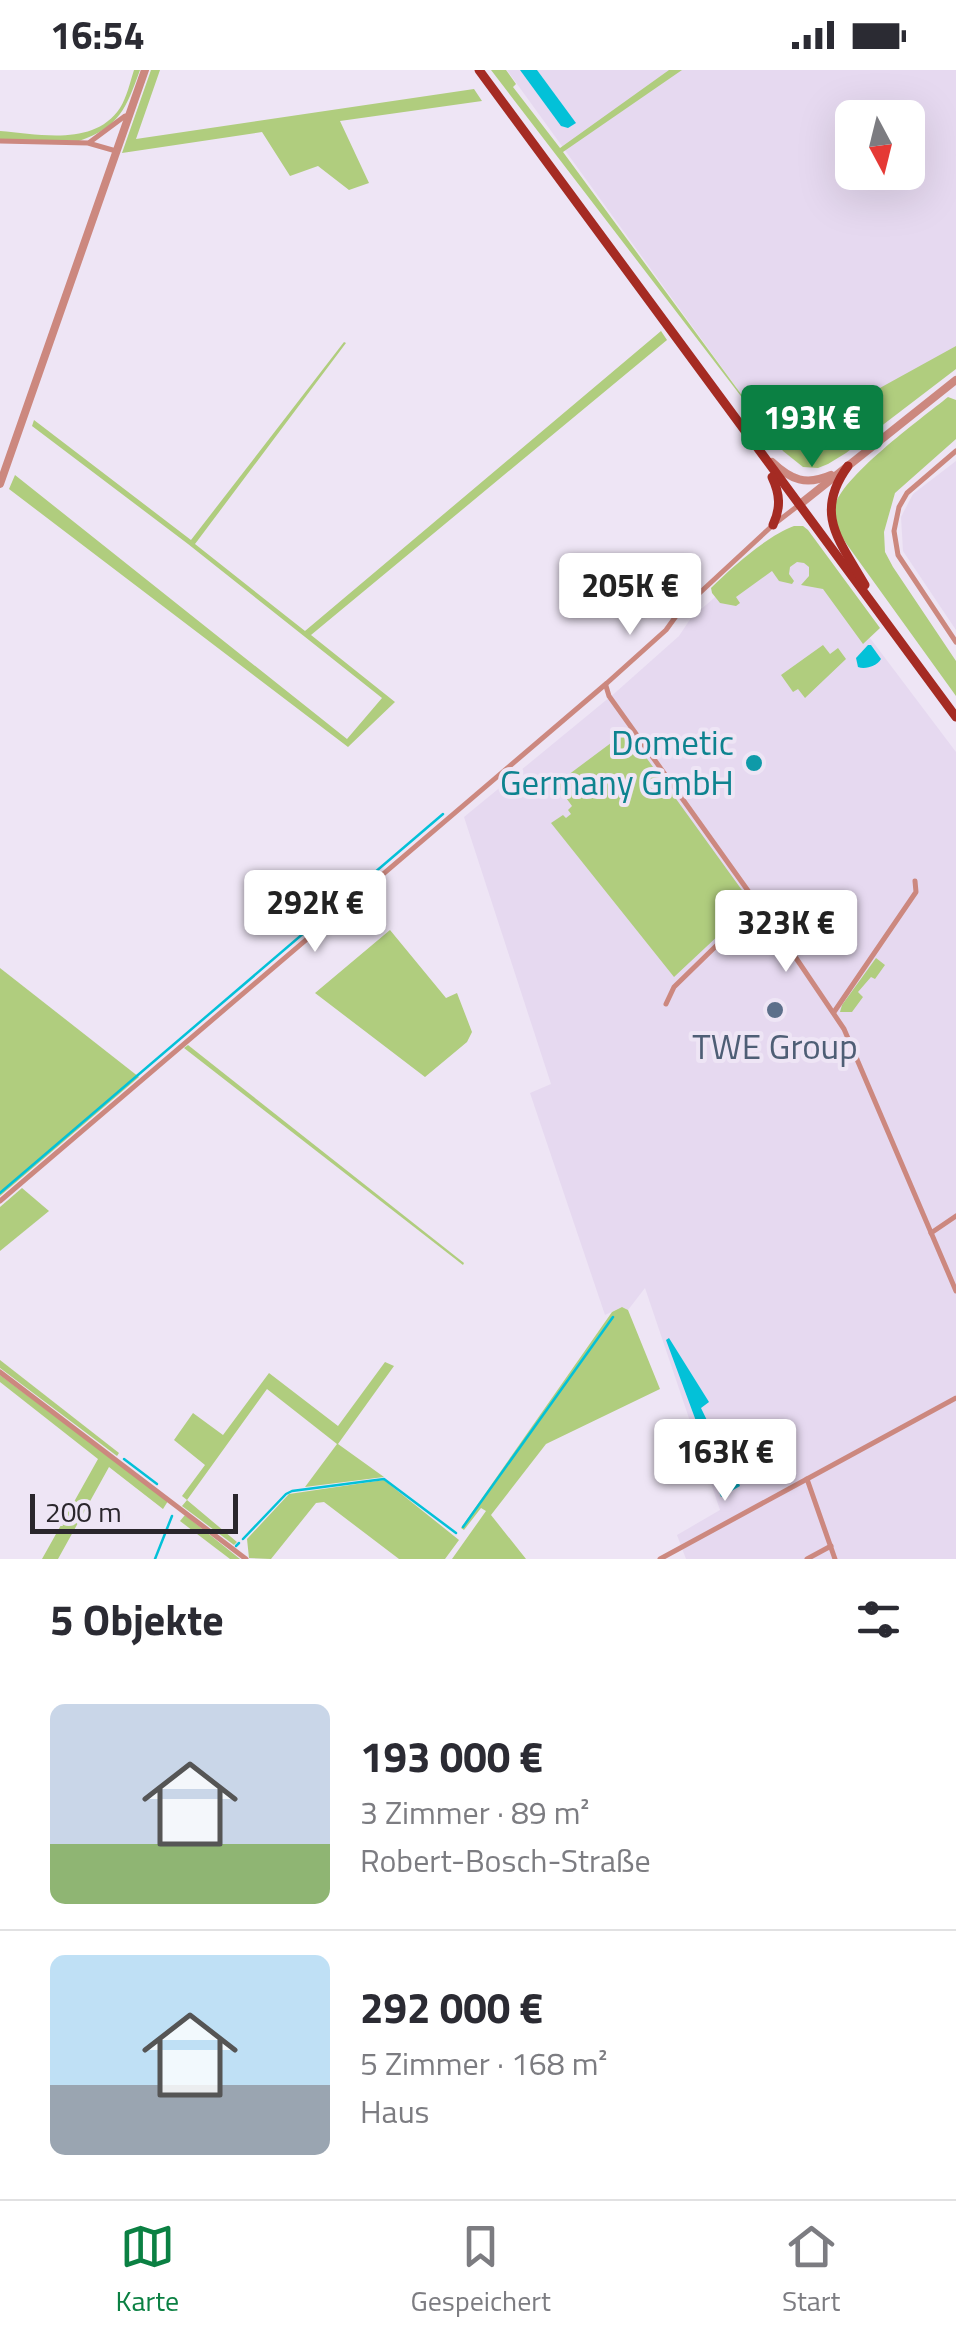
<!DOCTYPE html>
<html lang="de">
<head>
<meta charset="utf-8">
<style>
	body { margin:0; font-family:"Titillium Web",sans-serif; background:#f2f2f3; color:#2b2b33; height:100vh; display:flex; flex-direction:column; font-size:38px; white-space:nowrap }
	* { box-sizing:border-box; margin:0 }
	p { font-size:32px; color:#7c7c81 }
	.icon { flex:none; width:55px; height:55px; fill:none; stroke:currentColor; stroke-width:2; stroke-linecap:round; stroke-linejoin:round }
	.map { position:relative; height:1489px; overflow:hidden }
	.details { display:flex; flex-direction:column; background:#fff; flex:1 }
	.details>* { flex:none }
	.needle { width:65px; rotate:173deg }
	.tools { position:absolute; left:835px; top:30px; display:grid; gap:20px }
	.tools a { display:grid; place-items:center; width:90px; height:90px; border-radius:15px; background:#fff; box-shadow:0 10px 40px #0002; font-size:50px }
	.scale { position:absolute; left:30px; bottom:25px; width:208px; box-sizing:border-box; padding-left:10px; border:5px solid #2a262c; border-top:0; font-size:28px; line-height:35px; white-space:nowrap; color:#2a262c; -webkit-text-stroke:8px #eee5f5; paint-order:stroke }
	.price { position:absolute; translate:-50% -85px; padding:0 22px; border-radius:10px; background:#fff; color:#222; font-size:32px; line-height:65px; filter:drop-shadow(0 2px 5px #0008) }
	.price::after { content:''; position:absolute; left:50%; top:60px; width:30px; height:22px; margin-left:-15px; background:inherit; clip-path:polygon(0 0,100% 0,50% 100%) }
	.price.active { background:#0b8043; color:#fff }
	ul { padding:0; list-style:none }
	li { display:flex; align-items:center; gap:30px; height:250px; padding:0 50px }
	li+li { border-top:2px solid #e1e1e2 }
	li span { display:grid; place-items:center; flex:none; width:280px; height:200px; border-radius:15px; color:#555 }
	li>.icon { margin-inline-start:auto }
	span .icon { width:120px; height:120px; fill:#fffc; stroke-width:1 }
	li b { font-size:42px }
	h2 { display:flex; justify-content:space-between; align-items:center; height:120px; padding:0 50px; font-size:42px }
	.status { display:flex; justify-content:space-between; align-items:center; height:70px; padding:0 50px; background:#fff; direction:ltr }
	.status svg { height:28px; fill:currentColor }
	.tab-bar { display:flex; justify-content:space-around; align-items:center; height:140px; border-top:2px solid #e1e1e2; background:#fff; font-size:28px; color:#7c7c81 }
	.tab-bar a { display:grid; justify-items:center; gap:5px }
	.tab-bar .active { color:#0b8043 }
	.map>svg:first-child { display:block }
	.built { fill:#e6d9f0; fill-rule:evenodd }
	.green { fill:#b0cd7e }
	.water { fill:#03c1d8 }
	.lines { fill:none; stroke-linecap:round; stroke-linejoin:round }
	.stream { stroke:#03c1d8; stroke-width:2.5 }
	.minor { stroke:#cc887f; stroke-width:5 }
	.tertiary { stroke:#cc887f; stroke-width:8 }
	.primary { stroke:#a52b23; stroke-width:9 }
	.culture-dot { fill:#0f9aa8; stroke:#eee5f5; stroke-width:4 }
	.service-dot { fill:#5c6f8a; stroke:#eee5f5; stroke-width:4 }
	.labels { text-anchor:middle; stroke-width:8; stroke-linejoin:round; paint-order:stroke }
	.culture-label { font-size:35px; fill:#0d838f; stroke:#eee5f5; text-anchor:end }
	.service-label { font-size:35px; fill:#4e5e75; stroke:#eee5f5 }
</style>
</head>
<body>
<div class="status"><b>16:54</b><svg viewBox="0 0 49 12"><path d="M0 12V9h3v3zM5 12V6h3v6zM10 12V3h3v9zM15 12V0h3v12zM26 1h20v11H26zM47 4h2v5h-2z"/></svg></div>
<div class="map">
<svg width="956" height="1489" viewBox="0 0 956 1489">
	<rect width="100%" height="100%" fill="#eee5f5"/>
	<g class="built">
		<path d="M507 0H956V279L820 351 752 339ZM852 48H908V102H852Z"/>
		<polygon points="956,391 956,560 903,481 901,447 913,424"/>
		<polygon points="790,462 956,682 956,1489 686,1489 677,1465 720,1440 645,1218 628,1240 622,1237 605,1245 530,1023 551,1014 464,747 616,622 679,566 691,548"/>
	</g>
	<g class="green">
		<path d="M134 0H140C126 38 120 57 79 71L0 69V61C39 64 94 77 120 38 127 27 130 12 134 0Z"/>
		<polygon points="151,0 160,0 136,69 474,19 482,31 340,51 369,113 349,120 318,96 290,106 262,62 122,83"/>
		<polygon points="491,0 506,0 516,14 513,17 560,78 669,0 682,0 563,82 752,339 820,351 956,276 956,299 846,383 828,394 818,398 803,397 783,381"/>
		<polygon points="661,261 667,270 311,565 395,632 348,677 9,419 15,405 347,669 382,628 188,474 32,356 34,350 191,470 344,272 346,273 195,474 305,561"/>
		<path d="M948 327 956 330V369L895 423 884 462 885 482 893 497 956 591V626L848 476C841 465 833 453 834 439 838 409 922 348 948 327Z"/>
		<path d="M794 456H803L808 460 880 558 863 574 823 519 801 515 809 506V497L804 493 797 492 790 497 789 504 794 511 792 514 779 511 772 501 736 527 740 533 736 536 720 533 712 523 711 518C732 497 767 466 794 456Z"/>
		<polygon points="823,575 830,584 838,578 846,589 805,628 798,619 793,622 781,605"/>
		<polygon points="627,661 752,834 674,907 551,753 563,745 566,748 571,744 568,740 572,736 556,714"/>
		<polygon points="390,860 446,928 457,923 472,962 467,972 425,1007 315,923"/>
		<polygon points="876,888 885,895 875,909 871,907 858,922 863,927 852,942 840,942 842,935"/>
		<polygon points="0,898 139,1007 0,1126"/>
		<polygon points="188,975 464,1193 463,1195 184,978"/>
		<polygon points="22,1118 49,1141 0,1181 0,1137"/>
		<polygon points="622,1237 628,1240 660,1319 546,1374 491,1445 526,1489 452,1489 486,1441 481,1438 464,1460 461,1458 612,1242"/>
		<polygon points="0,1290 119,1383 117,1386 0,1298"/>
		<polygon points="385,1292 394,1296 338,1374 384,1407 305,1417 337,1374 267,1319 187,1430 237,1472 234,1475 182,1436 187,1430 182,1426 205,1395 174,1370 193,1343 223,1365 269,1303 338,1356"/>
		<polygon points="0,1305 168,1431 163,1439 109,1397 58,1489 42,1489 98,1389 0,1312"/>
		<polygon points="384,1410 459,1470 445,1489 399,1489 324,1432 316,1433 271,1489 249,1488 247,1469 289,1424"/>
		<polygon points="185,1445 240,1489 230,1489 180,1451"/>
	</g>
	<g class="water">
		<polygon points="520,0 537,0 576,53 568,58 561,56"/>
		<path d="M871 575 881 589C877 596 865 600 858 597L856 588 868 575Z"/>
		<polygon points="669,1268 709,1332 701,1338 718,1373 706,1378 666,1270"/>
		<polygon points="726,1382 740,1416 721,1427 708,1389"/>
	</g>
	<g class="lines">
		<g class="stream">
			<polyline points="0,1123 443,744"/>
			<polyline points="124,1389 157,1414"/>
			<polyline points="463,1457 613,1247"/>
			<polyline points="243,1469 286,1424 292,1421 384,1409 456,1463"/>
			<polyline points="236,1476 239,1473"/>
			<polyline points="155,1489 172,1446"/>
		</g>
		<g class="minor">
			<polyline points="0,71 88,73 116,81"/>
			<polyline points="90,72 125,46 128,46"/>
			<polyline points="956,381 907,423 899,437 894,461 898,485 956,572"/>
			<polyline points="606,616 609,626 796,888 844,959 956,1221"/>
			<polyline points="666,934 674,917 757,836"/>
			<polyline points="834,942 916,822 915,811"/>
			<polyline points="0,1131 607,613 666,560 679,542 773,455 799,435"/>
			<polyline points="931,1163 956,1146"/>
			<polyline points="0,1302 246,1489"/>
			<polyline points="660,1489 807,1409"/>
			<polyline points="807,1489 831,1476"/>
			<polyline points="835,1489 807,1409 956,1328"/>
		</g>
		<g class="tertiary">
			<path d="M772 392C791 410 806 416 831 405"/>
			<polyline points="0,414 145,0"/>
			<polyline points="799,435 956,310"/>
		</g>
		<g class="primary">
			<polyline points="479,0 956,647"/>
			<path d="M848 396C813 444 840 471 865 515"/>
			<path d="M772 407C780 424 781 438 773 455"/>
		</g>
	</g>
	<circle class="culture-dot" cx="754" cy="693" r="10"/>
	<circle class="service-dot" cx="775" cy="940" r="10"/>
	<g class="labels">
		<g class="culture-label">
			<text x="734" y="685">Dometic<tspan x="734" dy="40">Germany GmbH</tspan></text>
		</g>
		<g class="service-label">
			<text x="775" y="989">TWE Group</text>
		</g>
	</g>
</svg>
<div class="tools">
<a><svg class="needle" viewBox="-14 -14 28 28"><path d="M0-13l5 13h-10z" fill="#e53935"/><path d="M0 13l5-13h-10z" fill="#7c7c81"/></svg></a>
</div>
<div class="scale">200 m</div>
<b class="price active" style="left:812px;top:400px">193K €</b>
<b class="price" style="left:630px;top:568px">205K €</b>
<b class="price" style="left:315px;top:885px">292K €</b>
<b class="price" style="left:786px;top:905px">323K €</b>
<b class="price" style="left:725px;top:1434px">163K €</b>
</div>
<section class="details">
<h2>5 Objekte<svg class="icon" aria-label="filters" viewBox="0 0 24 24"><path d="M4 7h16M4 17h16"/><circle cx="9" cy="7" r="2"/><circle cx="15" cy="17" r="2"/></svg></h2>
<ul>
<li><span style="background:linear-gradient(#c9d6e8 70%,#8fb573 0)"><svg class="icon" aria-label="home" viewBox="0 0 24 24"><path d="M3 11l9-7 9 7M6 9v11h12V9"/></svg></span><div><b>193 000 €</b><p>3 Zimmer · 89 m²</p><p>Robert-Bosch-Straße</p></div></li>
<li><span style="background:linear-gradient(#bfe0f5 65%,#9aa5b1 0)"><svg class="icon" aria-label="home" viewBox="0 0 24 24"><path d="M3 11l9-7 9 7M6 9v11h12V9"/></svg></span><div><b>292 000 €</b><p>5 Zimmer · 168 m²</p><p>Haus</p></div></li>
</ul>
</section>
<nav class="tab-bar">
<a class="active"><svg class="icon" aria-label="map" viewBox="0 0 24 24"><path d="M3 6l6-2 6 2 6-2v14l-6 2-6-2-6 2zM9 4v14M15 6v14"/></svg>Karte</a>
<a><svg class="icon" aria-label="saved" viewBox="0 0 24 24"><path d="M7 4h10v16l-5-4-5 4z"/></svg>Gespeichert</a>
<a><svg class="icon" aria-label="home" viewBox="0 0 24 24"><path d="M3 11l9-7 9 7M6 9v11h12V9"/></svg>Start</a>
</nav>
</body>
</html>
